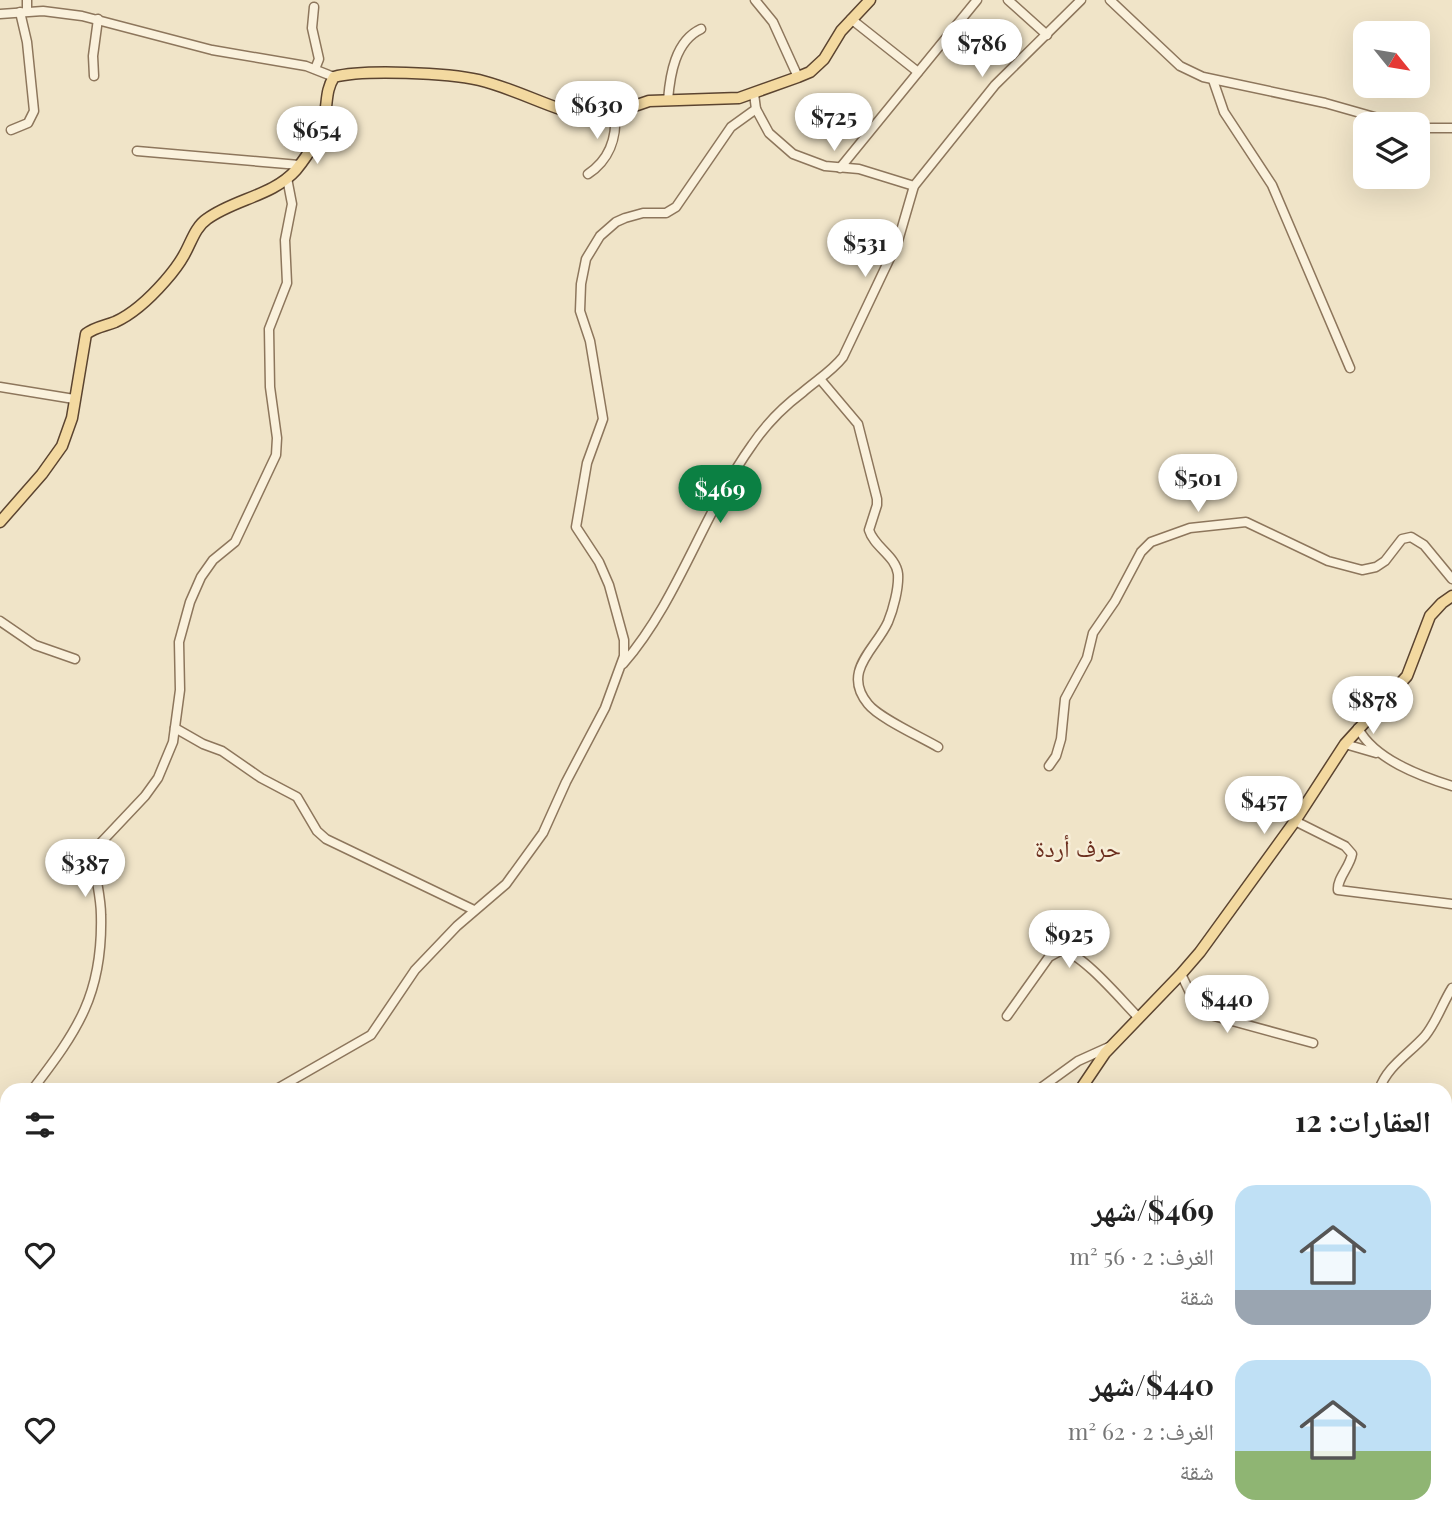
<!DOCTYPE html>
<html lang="ar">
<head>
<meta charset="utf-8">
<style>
	body { margin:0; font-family:"Playfair Display","Noto Naskh Arabic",serif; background:#f2f2f2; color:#222; direction:rtl; height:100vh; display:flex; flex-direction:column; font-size:26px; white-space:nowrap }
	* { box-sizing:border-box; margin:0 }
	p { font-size:23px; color:#767676 }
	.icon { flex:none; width:38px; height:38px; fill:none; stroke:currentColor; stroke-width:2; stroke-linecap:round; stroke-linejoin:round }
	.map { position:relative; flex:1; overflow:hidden; direction:ltr }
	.panel { position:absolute; left:0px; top:1083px; width:1452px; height:450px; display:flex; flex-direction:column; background:#fff; border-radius:21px 21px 0 0; box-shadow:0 7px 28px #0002; direction:rtl }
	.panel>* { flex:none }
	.needle { width:46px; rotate:120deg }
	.fabs { position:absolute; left:1353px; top:21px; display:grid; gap:14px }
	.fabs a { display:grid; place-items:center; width:77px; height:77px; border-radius:14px; background:#fff; box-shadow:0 7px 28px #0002; font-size:35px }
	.price { position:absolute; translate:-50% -60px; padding:0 16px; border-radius:24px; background:#fff; color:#222; font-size:23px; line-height:46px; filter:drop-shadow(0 2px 4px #0008) }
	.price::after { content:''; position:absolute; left:50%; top:42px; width:21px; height:16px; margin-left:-10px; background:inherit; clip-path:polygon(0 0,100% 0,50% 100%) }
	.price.active { background:#0b8043; color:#fff }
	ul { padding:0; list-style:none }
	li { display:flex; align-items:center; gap:21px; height:175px; padding:0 21px }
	li span { display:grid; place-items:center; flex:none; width:196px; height:140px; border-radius:21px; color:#555 }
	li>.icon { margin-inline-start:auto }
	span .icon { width:84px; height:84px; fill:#fffc; stroke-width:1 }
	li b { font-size:30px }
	h2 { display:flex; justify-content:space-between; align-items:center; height:84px; padding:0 21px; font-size:30px }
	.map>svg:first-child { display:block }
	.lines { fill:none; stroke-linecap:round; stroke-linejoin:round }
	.minor-casing { stroke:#8d765c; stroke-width:11 }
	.major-casing { stroke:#5b4430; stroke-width:13 }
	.minor { stroke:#faf1dc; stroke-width:8 }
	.major { stroke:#f3d9a0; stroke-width:10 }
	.labels { text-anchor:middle; stroke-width:5; stroke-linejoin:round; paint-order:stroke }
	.quarter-label { font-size:24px; fill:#6b2e1e; stroke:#f7eed8 }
</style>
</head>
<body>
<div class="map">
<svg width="1452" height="1532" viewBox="0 0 1452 1532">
	<rect width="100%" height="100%" fill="#f0e4c8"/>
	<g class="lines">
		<g class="minor-casing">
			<g id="minor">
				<polyline points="755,0 773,22 798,77"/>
				<polyline points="1008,0 1047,35"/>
				<polyline points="1110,0 1180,66 1203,77 1325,103 1399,124"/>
				<polyline points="314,7 312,28 319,59 315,69"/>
				<polyline points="27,11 27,0"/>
				<polyline points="0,14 43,11 82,16 212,50 306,66 334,77"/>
				<polyline points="851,19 918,72"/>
				<polyline points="94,76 93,56 98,19"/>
				<polyline points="1213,80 1224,112 1272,185 1350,368"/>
				<path d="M668 100C670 75 675 41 701 29"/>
				<polyline points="756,109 769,133 793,154 825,166 859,169 914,186"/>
				<polyline points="1418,128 1452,128"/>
				<polyline points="11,130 28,123 34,111 27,42 20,12"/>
				<polyline points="137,151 299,165"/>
				<polyline points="840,168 977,0"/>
				<path d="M588 174C609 160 617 138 615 113"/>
				<path d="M820 379 858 424 877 499V505L869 530C874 547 896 556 898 574 899 588 893 610 888 622 876 649 841 671 868 704 879 718 921 737 938 747"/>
				<polyline points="0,387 74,399"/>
				<polyline points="0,621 35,645 75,659"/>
				<path d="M623 664C679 599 702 515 752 445 766 424 783 407 803 392 817 380 832 371 843 357L898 241 914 186 995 85 1081 0"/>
				<polyline points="175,728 203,744 222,751 261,778 297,797 317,831 326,839 474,910"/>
				<path d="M1358 728C1374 759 1420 776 1452 786"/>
				<polyline points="1345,744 1376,753"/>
				<polyline points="1049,766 1056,756 1061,739 1065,699 1087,658 1093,633 1115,601 1141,552 1151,542 1190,528 1246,522 1328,561 1362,570 1376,567 1385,561 1402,539 1411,537 1424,545 1452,579"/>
				<path d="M1295 821 1345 846 1352 854C1350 867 1337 878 1338 890L1452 904"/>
				<polyline points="1181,974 1197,1007 1203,1013 1313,1043"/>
				<path d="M1007 1016 1049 957 1062 950C1083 954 1122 1001 1138 1017"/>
				<path d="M32 1090C78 1030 103 994 101 915 101 893 93 872 94 850L145 796 158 778 173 742 180 690 179 642 190 602 201 577 213 560 235 542 276 455 277 438 270 387 269 329 287 283 285 240 292 204 287 178"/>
				<polyline points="275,1090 371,1035 415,970 457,926 506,884 543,833 566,782 605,708 624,656 624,640 609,585 599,562 576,527 587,463 603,419 590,341 580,311 581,284 586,259 600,236 616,222 625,218 643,213 666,213 676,207 731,127 756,109 754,94"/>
				<polyline points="1038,1090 1078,1061 1109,1047"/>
				<path d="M1379 1090C1387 1066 1409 1054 1425 1036 1437 1021 1442 1004 1452 988"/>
				<polyline points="1,1118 7,1127"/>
				<polyline points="0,1367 7,1348"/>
				<polyline points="1446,1407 1452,1408"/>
				<polyline points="0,1513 7,1500"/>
				<polyline points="696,1526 714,1532"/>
				<polyline points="356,1532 364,1526"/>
				<polyline points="634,1532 649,1526"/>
				<polyline points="1025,1532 1026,1526"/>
				<polyline points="1231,1532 1233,1526"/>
			</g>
		</g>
		<g class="major-casing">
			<g id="major">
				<path d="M0 522 42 474 62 446 72 418 86 334C95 327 105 326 115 322 135 313 151 297 165 281 172 273 179 264 184 255 191 243 195 227 207 219 234 199 273 196 296 170 308 155 320 136 324 118 328 103 325 91 334 77 363 69 449 73 479 80 516 89 549 108 586 117L605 116 649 101 739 98 798 77 810 72 824 59 841 31 870 0"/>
				<polyline points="1080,1090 1105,1053 1181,974 1200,952 1295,821 1345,744 1407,676 1430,616 1442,603 1452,596"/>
				<polyline points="0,1367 7,1370"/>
				<polyline points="254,1526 258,1532"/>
				<polyline points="882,1532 885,1526"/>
			</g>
		</g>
		<use href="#minor" class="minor"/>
		<use href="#major" class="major"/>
	</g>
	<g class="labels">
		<g class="quarter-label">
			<text x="1078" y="857">حرف أردة</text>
		</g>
	</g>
</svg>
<div class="fabs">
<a><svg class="needle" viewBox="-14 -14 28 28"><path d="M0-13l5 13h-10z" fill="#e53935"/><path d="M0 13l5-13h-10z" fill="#767676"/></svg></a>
<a><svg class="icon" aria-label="layers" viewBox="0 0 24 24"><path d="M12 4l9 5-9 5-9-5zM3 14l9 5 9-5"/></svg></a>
</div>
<b class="price" style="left:982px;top:79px">$786</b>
<b class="price" style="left:597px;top:141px">$630</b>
<b class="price" style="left:834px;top:153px">$725</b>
<b class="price" style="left:317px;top:166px">$654</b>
<b class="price" style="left:865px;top:279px">$531</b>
<b class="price" style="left:1198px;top:514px">$501</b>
<b class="price active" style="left:720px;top:525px">$469</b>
<b class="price" style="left:1373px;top:736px">$878</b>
<b class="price" style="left:1264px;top:836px">$457</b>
<b class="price" style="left:85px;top:899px">$387</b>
<b class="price" style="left:1069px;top:970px">$925</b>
<b class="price" style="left:1227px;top:1035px">$440</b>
<section class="panel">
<h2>العقارات: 12<svg class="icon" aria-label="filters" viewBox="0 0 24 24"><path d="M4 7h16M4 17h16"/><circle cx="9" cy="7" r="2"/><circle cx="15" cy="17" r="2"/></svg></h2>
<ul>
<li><span style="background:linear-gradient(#bfe0f5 75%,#9aa5b1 0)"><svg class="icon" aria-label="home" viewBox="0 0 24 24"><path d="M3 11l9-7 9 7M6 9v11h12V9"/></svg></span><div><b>$469/شهر</b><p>الغرف: 2 · 56 m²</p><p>شقة</p></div><svg class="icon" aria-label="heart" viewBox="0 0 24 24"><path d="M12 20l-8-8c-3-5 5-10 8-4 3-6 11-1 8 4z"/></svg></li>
<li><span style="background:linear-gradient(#bfe0f5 65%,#8fb573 0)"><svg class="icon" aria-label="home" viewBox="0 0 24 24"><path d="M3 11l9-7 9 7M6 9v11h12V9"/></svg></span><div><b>$440/شهر</b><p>الغرف: 2 · 62 m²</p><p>شقة</p></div><svg class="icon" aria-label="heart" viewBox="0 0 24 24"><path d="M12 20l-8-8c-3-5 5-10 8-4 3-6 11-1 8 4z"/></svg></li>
</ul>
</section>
</div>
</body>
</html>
